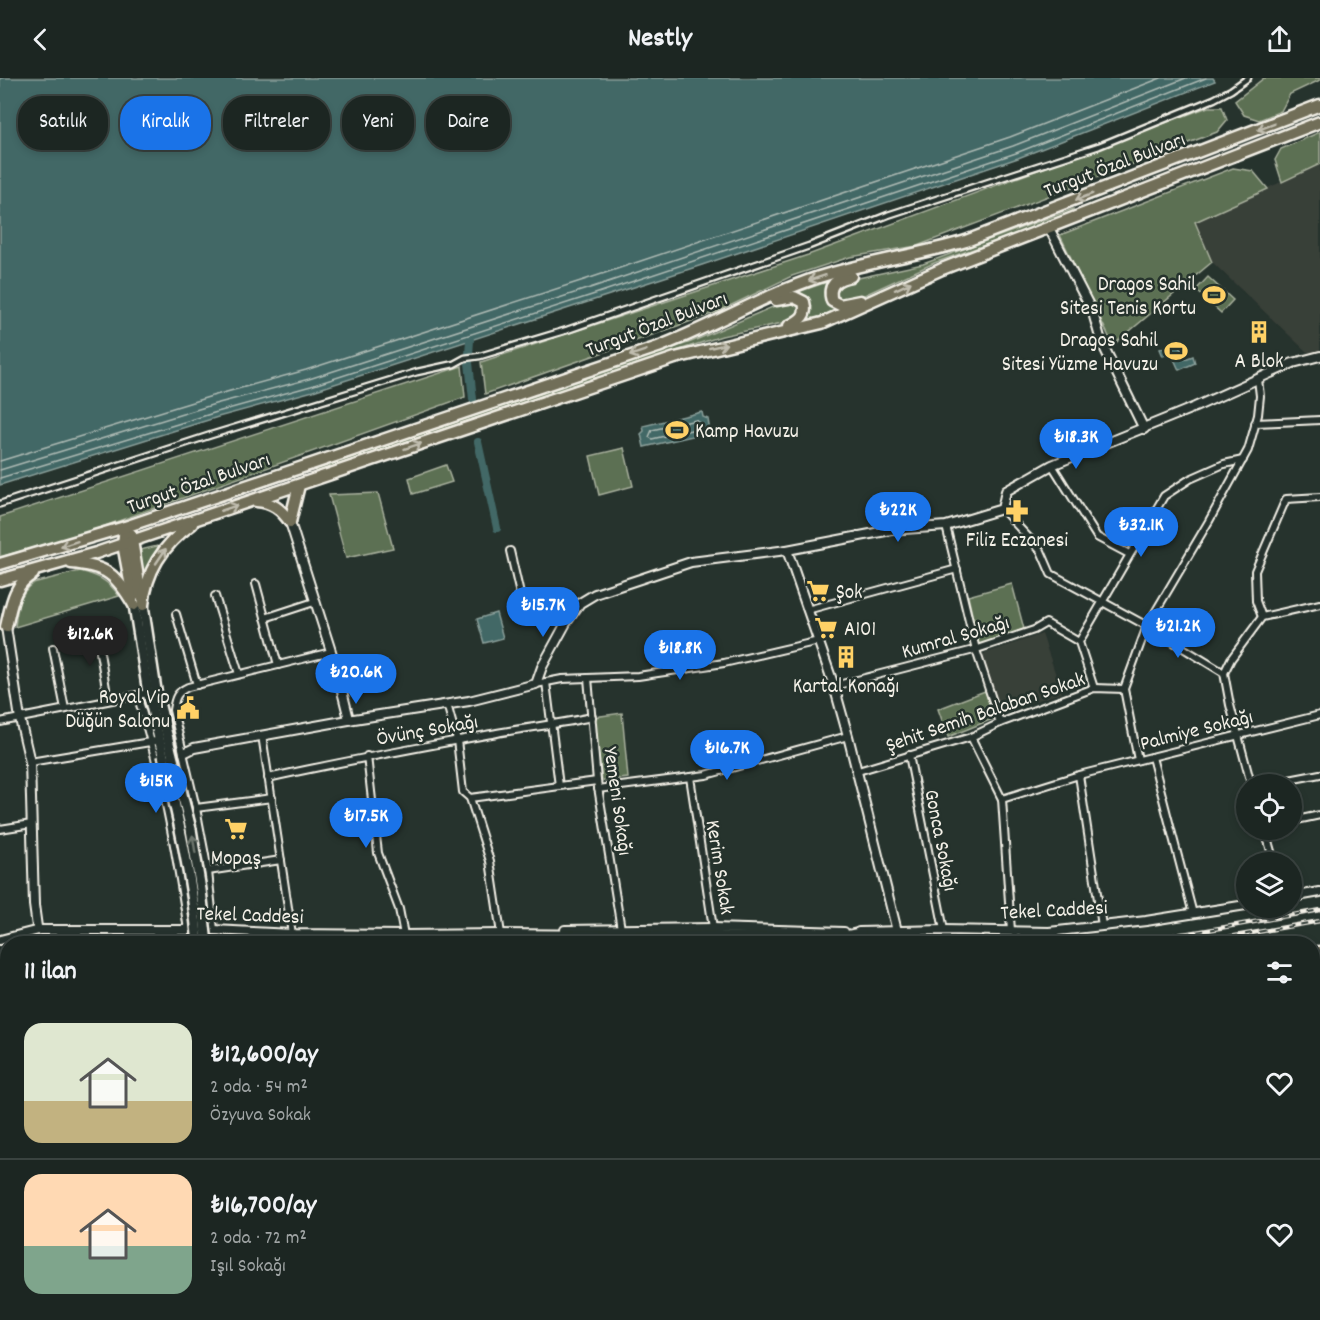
<!DOCTYPE html>
<html lang="tr">
<head>
<meta charset="utf-8">
<style>
	body { margin:0; font-family:Dekko,sans-serif; background:#252e2a; color:#f1f3f6; height:100vh; display:flex; flex-direction:column; font-size:22px; white-space:nowrap }
	* { box-sizing:border-box; margin:0 }
	p { font-size:20px; color:#a0a5a5 }
	.icon { flex:none; width:33px; height:33px; fill:none; stroke:currentColor; stroke-width:2; stroke-linecap:round; stroke-linejoin:round }
	.map { position:relative; flex:1; overflow:hidden }
	.sheet { position:absolute; left:0px; top:858px; width:1320px; height:384px; display:flex; flex-direction:column; background:#1c2622; border-radius:24px 24px 0 0; box-shadow:0 3px 9px #0003,0 0 0 2px #3a4340 }
	.sheet>* { flex:none }
	.top-card { position:absolute; left:18px; top:18px; width:600px; height:54px; display:flex; gap:12px }
	.controls { position:absolute; left:1236px; top:696px; display:grid; gap:12px }
	.controls a { display:grid; place-items:center; width:66px; height:66px; border-radius:50%; background:#1c2622; box-shadow:0 3px 9px #0003,0 0 0 2px #3a4340; font-size:30px }
	.price { position:absolute; translate:-50% -51px; padding:0 14px; border-radius:21px; background:#1a73e8; color:#fff; font-size:20px; line-height:39px; filter:drop-shadow(0 2px 3px #0008) }
	.price::after { content:''; position:absolute; left:50%; top:36px; width:18px; height:14px; margin-left:-9px; background:inherit; clip-path:polygon(0 0,100% 0,50% 100%) }
	.price.current { background:#222; color:#fff }
	ul { padding:0; list-style:none }
	li { display:flex; align-items:center; gap:18px; height:150px; padding:0 24px }
	li+li { border-top:2px solid #3a4340 }
	li span { display:grid; place-items:center; flex:none; width:168px; height:120px; border-radius:18px; color:#555 }
	li>.icon { margin-inline-start:auto }
	span .icon { width:72px; height:72px; fill:#fffc; stroke-width:1 }
	li b { font-size:26px }
	h2 { display:flex; justify-content:space-between; align-items:center; height:72px; padding:0 24px; font-size:26px }
	.chip { padding:0 21px; border-radius:24px; background:#1c2622; box-shadow:0 3px 9px #0003,0 0 0 2px #3a4340; font-size:21px; line-height:54px }
	.chip.current { background:#1a73e8; color:#fff }
	header { display:flex; justify-content:space-between; align-items:center; height:78px; padding:0 24px; background:#1c2622; font-size:27px; font-weight:800 }
	.map>svg:first-child { display:block }
	.built { fill:#393f38 }
	.green { fill:#5c6f52; stroke:#a8b09d; stroke-width:1.5 }
	.water { fill:#436866; stroke:#8a9f9a; stroke-width:1.5 }
	.lines { fill:none; stroke-linecap:round; stroke-linejoin:round }
	.shore { stroke:#adbab4; stroke-width:1.5 }
	.canal { stroke:#436866; stroke-width:8 }
	.pedestrian-casing { stroke:#f4f1e8; stroke-width:9 }
	.minor-casing { stroke:#f4f1e8; stroke-width:10 }
	.tertiary-casing { stroke:#f4f1e8; stroke-width:12 }
	.secondary-casing { stroke:#f4f1e8; stroke-width:14 }
	.primary-casing { stroke:#f4f1e8; stroke-width:15 }
	.trunk-casing { stroke:#f4f1e8; stroke-width:15 }
	.pedestrian { stroke:#26332d; stroke-width:4.5 }
	.minor { stroke:#26332d; stroke-width:6 }
	.tertiary { stroke:#26332d; stroke-width:8 }
	.secondary { stroke:#26332d; stroke-width:9 }
	.primary { stroke:#716e59; stroke-width:10 }
	.trunk { stroke:#716e59; stroke-width:10 }
	.rail-casing { stroke:#f4f1e8; stroke-width:4.5 }
	.rail { stroke:#26332d; stroke-width:2; stroke-dasharray:7; stroke-linecap:butt }
	.secondary-bridge-casing { stroke:#f4f1e8; stroke-width:14; stroke-linecap:butt }
	.secondary-bridge { stroke:#26332d; stroke-width:9 }
	.oneway { stroke:#c0bdaf }
	.oneway2 { stroke:#6e766e }
	.labels { text-anchor:middle; stroke-width:5; stroke-linejoin:round; paint-order:stroke }
	.street-label { font-size:21px; fill:#f4f1e8; stroke:#26332d }
	.poi-label { font-size:21px; fill:#f4f1e8; stroke:#26332d }
</style>
</head>
<body>
<header><svg class="icon" aria-label="back" viewBox="0 0 24 24"><path d="M15 5l-7 7 7 7"/></svg>Nestly<svg class="icon" aria-label="share" viewBox="0 0 24 24"><path d="M12 15V3M7 8l5-5 5 5M5 13v7h14v-7"/></svg></header>
<div class="map">
<svg width="1320" height="1242" viewBox="0 0 1320 1242">
	<rect width="100%" height="100%" fill="#26332d"/>
	<filter id="ink" filterUnits="userSpaceOnUse"><feTurbulence type="fractalNoise" baseFrequency=".0167" numOctaves="2"/><feDisplacementMap in="SourceGraphic" scale="12" xChannelSelector="R" yChannelSelector="G"/><feConvolveMatrix kernelMatrix="1 2 1 2 8 2 1 2 1" color-interpolation-filters="sRGB"/></filter>
	<g filter="url(#ink)">
		<g class="built">
			<polygon points="1320,86 1320,274 1307,274 1212,184 1194,144"/>
			<polygon points="1042,556 1062,615 998,634 983,576"/>
			<polygon points="1254,1235 1309,1235 1309,1242 1255,1242"/>
		</g>
		<g class="green">
			<polygon points="1264,0 1320,0 1320,2 1290,16 1281,33 1259,42 1244,37 1235,23"/>
			<polygon points="1208,29 1222,29 1227,42 1217,54 917,168 850,179 792,198 717,234 485,316 481,284 808,177"/>
			<polygon points="1320,54 1320,86 1282,104 1275,82 1281,71"/>
			<polygon points="1233,90 1253,93 1268,111 1195,144 1212,184 1113,267 1060,157"/>
			<polygon points="1073,131 1074,135 934,185 849,224 842,226 833,218 835,209 840,204 923,186"/>
			<polygon points="1208,199 1233,222 1221,235 1196,212"/>
			<path d="M830 203V226L838 232 808 243C813 229 812 220 798 214Z"/>
			<polygon points="791,221 803,228 796,242 722,258 685,270 524,326 316,395 314,391 691,264"/>
			<polygon points="462,288 465,319 85,455 0,479 0,439"/>
			<polygon points="624,370 633,408 599,417 590,378"/>
			<polygon points="446,387 452,404 413,416 409,400"/>
			<polygon points="378,415 393,470 346,480 329,417"/>
			<polygon points="157,468 158,470 147,488 144,499 140,472"/>
			<path d="M80 493C97 497 109 503 119 518L15 549C17 531 18 517 33 505Z"/>
			<polygon points="1012,506 1024,551 979,568 968,518"/>
			<polygon points="985,613 995,640 948,659 938,631"/>
			<polygon points="622,635 628,700 602,703 594,639"/>
			<polygon points="7,1033 8,1081 7,1082 0,1045 0,1034"/>
		</g>
		<g class="water">
			<polygon points="0,0 1213,0 1215,3 1018,80 702,187 313,313 218,339 0,407"/>
			<polygon points="1178,264 1185,281 1193,278 1195,285 1179,292 1170,272 1170,275 1163,278 1160,271"/>
			<polygon points="702,334 703,339 708,341 710,354 644,369 641,356 644,353 643,348"/>
			<polygon points="496,535 503,560 484,565 477,541"/>
		</g>
		<g class="lines">
			<g class="shore">
				<polygon points="696,342 702,346 700,350 652,361 649,359 652,352"/>
				<polyline points="0,383 212,318 306,292 590,200 1010,59 1161,0"/>
				<polyline points="0,392 215,326 309,301 593,209 1013,68 1186,0"/>
				<polyline points="0,400 217,334 311,308 595,216 1016,75 1206,0"/>
			</g>
			<g class="canal">
				<polyline points="469,277 470,262"/>
				<polyline points="469,285 473,321"/>
				<polyline points="478,364 497,450"/>
			</g>
			<g class="pedestrian-casing">
				<polyline id="pedestrian" points="0,426 211,357 417,294 454,286 465,280 480,278 567,252 809,168 888,137 1099,68 1214,21 1231,12 1248,0"/>
			</g>
			<g class="minor-casing">
				<g id="minor">
					<polyline points="1255,345 1320,342"/>
					<polyline points="1052,387 1097,459 1129,476"/>
					<polyline points="1002,431 1041,473 1051,496 1147,548 1224,595 1230,627 1251,706"/>
					<polyline points="946,448 976,572 1000,645"/>
					<polyline points="510,473 526,542 580,525"/>
					<polyline points="256,506 278,587"/>
					<polyline points="215,518 239,596"/>
					<polyline points="807,532 957,491"/>
					<polyline points="176,536 197,607"/>
					<polyline points="1262,539 1256,523 1255,493 1286,421 1320,419"/>
					<polyline points="265,540 314,524"/>
					<polyline points="96,551 108,622"/>
					<polyline points="53,570 65,631"/>
					<polyline points="1224,595 1231,581 1262,539 1320,526"/>
					<polyline points="588,600 597,703 621,851"/>
					<polyline points="546,604 559,708"/>
					<polyline points="536,606 562,601 638,598 724,585 819,563"/>
					<polyline points="834,608 974,572 1034,552 1046,545 1079,564"/>
					<polyline points="1094,610 1079,564 1164,418 1190,401 1224,386 1243,382"/>
					<path d="M137 617C162 694 176 772 188 852"/>
					<polyline points="447,626 457,662 463,714 470,720 490,783 501,856"/>
					<polyline points="0,644 148,615"/>
					<polyline points="262,657 292,856"/>
					<polyline points="971,659 1002,721 1011,853"/>
					<polyline points="909,677 944,852"/>
					<polyline points="367,678 378,775 399,831 404,857"/>
					<polyline points="1152,679 1193,836"/>
					<polyline points="1138,682 1124,611 1147,548 1209,443 1248,372 1258,337 1260,318 1258,301"/>
					<polyline points="30,684 156,663"/>
					<polyline points="858,693 971,659 1000,645 1094,610 1124,611"/>
					<polyline points="1079,697 1320,637"/>
					<polyline points="690,699 713,850"/>
					<path d="M268 700C344 683 421 669 497 655 529 649 560 646 592 639"/>
					<polyline points="1268,706 1320,696"/>
					<polyline points="598,711 706,697 848,658"/>
					<polyline points="470,720 597,703"/>
					<polyline points="1002,721 1079,697 1102,848"/>
					<polyline points="196,730 272,720"/>
					<polyline points="1292,743 1320,737"/>
					<polyline points="0,751 32,746"/>
					<polyline points="1265,752 1274,784"/>
					<polyline points="208,793 281,782"/>
					<path d="M214 852 208 793 196 730 173 632C175 619 177 614 188 609L331 574"/>
					<polyline points="1312,1028 1320,1027"/>
					<polyline points="0,1090 8,1090"/>
					<polyline points="0,1130 8,1130"/>
					<polyline points="0,1214 8,1214"/>
					<polyline points="1312,1217 1320,1216"/>
					<polyline points="143,1234 144,1242"/>
					<polyline points="396,1234 397,1242"/>
					<polyline points="448,1234 449,1242"/>
					<polyline points="504,1234 504,1242"/>
					<polyline points="829,1234 833,1242"/>
					<polyline points="880,1234 883,1242"/>
					<polyline points="1176,1234 1177,1242"/>
					<polyline points="1228,1234 1229,1242"/>
					<polyline points="1311,1234 1311,1242"/>
					<polyline points="283,1242 283,1234"/>
					<polyline points="336,1242 344,1239"/>
					<polyline points="760,1242 773,1234"/>
					<polyline points="987,1242 1001,1234"/>
				</g>
			</g>
			<g class="tertiary-casing">
				<g id="tertiary">
					<polyline points="1049,150 1093,235 1101,263 1144,351"/>
					<polyline points="290,444 336,589 349,641"/>
					<polyline points="787,472 834,608 848,658 897,853"/>
					<polyline points="6,549 20,641 30,684 34,827 37,849 39,852"/>
					<polyline points="184,675 194,670 354,641 469,623 536,606 542,589 566,545 580,525 595,516 691,484 787,472 891,452 946,448 1002,431 1006,413 1052,387 1195,329 1293,285 1320,278"/>
					<polyline points="1292,819 1320,814"/>
					<polyline points="565,852 713,850 844,854"/>
					<polyline points="859,854 944,852 1049,854 1146,843 1246,827"/>
					<polyline points="0,862 39,852 214,852 292,856 404,857 501,856 838,859 862,854"/>
					<polyline points="1312,1156 1320,1155"/>
					<polyline points="630,1234 631,1242"/>
					<polyline points="1069,1234 1073,1242"/>
					<polyline points="859,1242 872,1234"/>
				</g>
			</g>
			<g class="secondary-casing">
				<g id="secondary">
					<polyline points="134,527 148,615 163,677"/>
					<polyline points="143,527 156,612 172,677"/>
					<polyline points="210,1234 210,1242"/>
					<polyline points="220,1234 220,1242"/>
				</g>
			</g>
			<g class="primary-casing">
				<g id="primary">
					<polyline points="1312,875 1320,874"/>
					<polyline points="1312,883 1320,882"/>
					<polyline points="0,940 8,940"/>
					<polyline points="0,949 8,948"/>
				</g>
			</g>
			<g class="trunk-casing">
				<g id="trunk">
					<path d="M851 198C836 201 827 207 832 223L840 227 860 223"/>
					<path d="M776 222 794 219 804 224C808 238 800 242 789 248"/>
					<path d="M256 423C272 424 281 431 290 444"/>
					<polyline points="290,444 299,407"/>
					<polyline points="125,449 123,466 133,519"/>
					<polyline points="131,456 141,518"/>
					<path d="M71 485C106 488 116 496 134 527"/>
					<path d="M0 486 125 449 658 269C713 248 764 217 819 199 867 184 918 177 966 163L1320 27"/>
					<polyline points="0,502 96,475 675,280 822,245 942,191 1320,44"/>
					<path d="M143 527C146 493 164 466 192 446"/>
					<path d="M6 549C11 529 13 506 33 496"/>
				</g>
			</g>
			<use href="#pedestrian" class="pedestrian"/>
			<use href="#minor" class="minor"/>
			<use href="#tertiary" class="tertiary"/>
			<use href="#secondary" class="secondary"/>
			<use href="#primary" class="primary"/>
			<use href="#trunk" class="trunk"/>
			<g class="rail-casing">
				<g id="rail">
					<polyline points="360,866 466,866"/>
					<path d="M1086 866C1165 862 1242 846 1320 832"/>
					<polyline points="1190,866 1320,843"/>
					<polyline points="0,886 8,885"/>
					<polyline points="0,897 8,897"/>
				</g>
			</g>
			<use href="#rail" class="rail"/>
			<g class="secondary-bridge-casing">
				<g id="secondary-bridge">
					<path d="M163 677C178 739 192 801 198 866"/>
					<polyline points="172,677 191,751 201,812 207,866"/>
				</g>
			</g>
			<use href="#secondary-bridge" class="secondary-bridge"/>
		</g>
		<defs><path id="oneway-shaft" d="M-6 0H5M1.5-3L5.5 0L1.5 3" fill="none" stroke-width="1.6" stroke-linecap="round" stroke-linejoin="round" transform="scale(1.5)"/></defs>
		<g class="oneway">
			<use href="#oneway-shaft" transform="translate(1266 49) rotate(159)"/>
			<use href="#oneway-shaft" transform="translate(1084 119) rotate(159)"/>
			<use href="#oneway-shaft" transform="translate(817 200) rotate(161)"/>
			<use href="#oneway-shaft" transform="translate(903 208) rotate(-25)"/>
			<use href="#oneway-shaft" transform="translate(718 268) rotate(-13)"/>
			<use href="#oneway-shaft" transform="translate(638 275) rotate(161)"/>
			<use href="#oneway-shaft" transform="translate(413 368) rotate(-19)"/>
			<use href="#oneway-shaft" transform="translate(229 430) rotate(-19)"/>
			<use href="#oneway-shaft" transform="translate(69 466) rotate(162)"/>
			<use href="#oneway-shaft" transform="translate(161 478) rotate(-56)"/>
		</g>
		<use class="oneway2" href="#oneway-shaft" transform="translate(194 766) rotate(-99)"/>
	</g>
	<defs>
		<g id="stadium-bare" transform="scale(1.8)"><path d="M0-5a6.5 5 0 1 0 0 10a6.5 5 0 1 0 0-10ZM-3.5-1.8h7v3.6h-7Z" fill="#ffd166" stroke="#26332d" stroke-width="2.5" paint-order="stroke"/></g>
		<g id="building-bare" transform="scale(1.8)"><path d="M-4-6H4V6H1V3H-1V6H-4ZM-2.5-4.3h1.7v1.8h-1.7ZM.8-4.3h1.7v1.8H.8ZM-2.5-1h1.7V.8h-1.7ZM.8-1h1.7V.8H.8Z" fill="#ffd166" stroke="#26332d" stroke-width="2.5" paint-order="stroke"/></g>
		<g id="pharmacy-bare" transform="scale(1.8)"><path d="M-2-6h4v4h4v4h-4v4h-4v-4h-4v-4h4Z" fill="#ffd166" stroke="#26332d" stroke-width="2.5" paint-order="stroke"/></g>
		<g id="supermarket-bare" transform="scale(1.8)"><path d="M-6-5.5h2.5l.6 2H6L4.5 2H-2.5L-4.4-4H-6ZM-1.5 3.2a1.3 1.3 0 1 0 .1 0ZM3 3.2a1.3 1.3 0 1 0 .1 0Z" fill="#ffd166" stroke="#26332d" stroke-width="2.5" paint-order="stroke"/></g>
		<g id="civic-bare" transform="scale(1.8)"><path d="M-.6-6.5H3V-4.5H.6V-3L4-1V1h2V6H-6V1h2V-1L-.6-3ZM-1.2 2.5V6h2.4V2.5Z" fill="#ffd166" stroke="#26332d" stroke-width="2.5" paint-order="stroke"/></g>
	</defs>
	<g fill-rule="evenodd">
		<use href="#stadium-bare" x="1214" y="217"/>
		<use href="#building-bare" x="1259" y="254"/>
		<use href="#stadium-bare" x="1176" y="273"/>
		<use href="#stadium-bare" x="677" y="352"/>
		<use href="#pharmacy-bare" x="1017" y="433"/>
		<use href="#supermarket-bare" x="818" y="513"/>
		<use href="#supermarket-bare" x="826" y="550"/>
		<use href="#building-bare" x="846" y="579"/>
		<use href="#civic-bare" x="188" y="630"/>
		<use href="#supermarket-bare" x="236" y="751"/>
	</g>
	<g class="labels">
		<g class="street-label">
			<text transform="translate(1114 86) rotate(-21)" y="7">Turgut Özal Bulvarı</text>
			<text transform="translate(656 245) rotate(-21)" y="7">Turgut Özal Bulvarı</text>
			<text transform="translate(198 404) rotate(-19)" y="7">Turgut Özal Bulvarı</text>
			<text transform="translate(955 558) rotate(-16)" y="7">Kumral Sokağı</text>
			<text transform="translate(985 633) rotate(-19)" y="7">Şehit Semih Balaban Sokak</text>
			<text transform="translate(427 651) rotate(-10)" y="7">Övünç Sokağı</text>
			<text transform="translate(1196 651) rotate(-14)" y="7">Palmiye Sokağı</text>
			<text transform="translate(619 723) rotate(82)" y="7">Yemeni Sokağı</text>
			<text transform="translate(942 762) rotate(79)" y="7">Gonca Sokağı</text>
			<text transform="translate(721 789) rotate(81)" y="7">Kerim Sokak</text>
			<text transform="translate(1054 831) rotate(-3)" y="7">Tekel Caddesi</text>
			<text transform="translate(250 836) rotate(2)" y="7">Tekel Caddesi</text>
		</g>
		<g class="poi-label">
			<text x="1196" y="212" text-anchor="end">Dragos Sahil<tspan x="1196" dy="24">Sitesi Tenis Kortu</tspan></text>
			<text x="1158" y="268" text-anchor="end">Dragos Sahil<tspan x="1158" dy="24">Sitesi Yüzme Havuzu</tspan></text>
			<text x="1259" y="289">A Blok</text>
			<text x="695" y="359" text-anchor="start">Kamp Havuzu</text>
			<text x="1017" y="468">Filiz Eczanesi</text>
			<text x="836" y="520" text-anchor="start">Şok</text>
			<text x="844" y="557" text-anchor="start">A101</text>
			<text x="846" y="614">Kartal Konağı</text>
			<text x="170" y="625" text-anchor="end">Royal Vip<tspan x="170" dy="24">Düğün Salonu</tspan></text>
			<text x="236" y="786">Mopaş</text>
		</g>
	</g>
</svg>
<div class="controls">
<a><svg class="icon" aria-label="locate" viewBox="0 0 24 24"><circle cx="12" cy="12" r="6"/><path d="M12 2v4M12 18v4M2 12h4M18 12h4"/></svg></a>
<a><svg class="icon" aria-label="layers" viewBox="0 0 24 24"><path d="M12 4l9 5-9 5-9-5zM3 14l9 5 9-5"/></svg></a>
</div>
<b class="price" style="left:1076px;top:392px">₺18.3K</b>
<b class="price" style="left:898px;top:465px">₺22K</b>
<b class="price" style="left:1141px;top:480px">₺32.1K</b>
<b class="price" style="left:543px;top:560px">₺15.7K</b>
<b class="price" style="left:1178px;top:581px">₺21.2K</b>
<b class="price current" style="left:90px;top:589px">₺12.6K</b>
<b class="price" style="left:680px;top:603px">₺18.8K</b>
<b class="price" style="left:356px;top:627px">₺20.6K</b>
<b class="price" style="left:727px;top:703px">₺16.7K</b>
<b class="price" style="left:156px;top:736px">₺15K</b>
<b class="price" style="left:366px;top:771px">₺17.5K</b>
<div class="top-card">
<a class="chip">Satılık</a>
<a class="chip current">Kiralık</a>
<a class="chip">Filtreler</a>
<a class="chip">Yeni</a>
<a class="chip">Daire</a>
</div>
<section class="sheet">
<h2>11 ilan<svg class="icon" aria-label="filters" viewBox="0 0 24 24"><path d="M4 7h16M4 17h16"/><circle cx="9" cy="7" r="2"/><circle cx="15" cy="17" r="2"/></svg></h2>
<ul>
<li><span style="background:linear-gradient(#dfe7d0 65%,#c2b280 0)"><svg class="icon" aria-label="home" viewBox="0 0 24 24"><path d="M3 11l9-7 9 7M6 9v11h12V9"/></svg></span><div><b>₺12,600/ay</b><p>2 oda · 54 m²</p><p>Özyuva Sokak</p></div><svg class="icon" aria-label="heart" viewBox="0 0 24 24"><path d="M12 20l-8-8c-3-5 5-10 8-4 3-6 11-1 8 4z"/></svg></li>
<li><span style="background:linear-gradient(#ffd9b3 60%,#7fa58c 0)"><svg class="icon" aria-label="home" viewBox="0 0 24 24"><path d="M3 11l9-7 9 7M6 9v11h12V9"/></svg></span><div><b>₺16,700/ay</b><p>2 oda · 72 m²</p><p>Işıl Sokağı</p></div><svg class="icon" aria-label="heart" viewBox="0 0 24 24"><path d="M12 20l-8-8c-3-5 5-10 8-4 3-6 11-1 8 4z"/></svg></li>
</ul>
</section>
</div>
</body>
</html>
